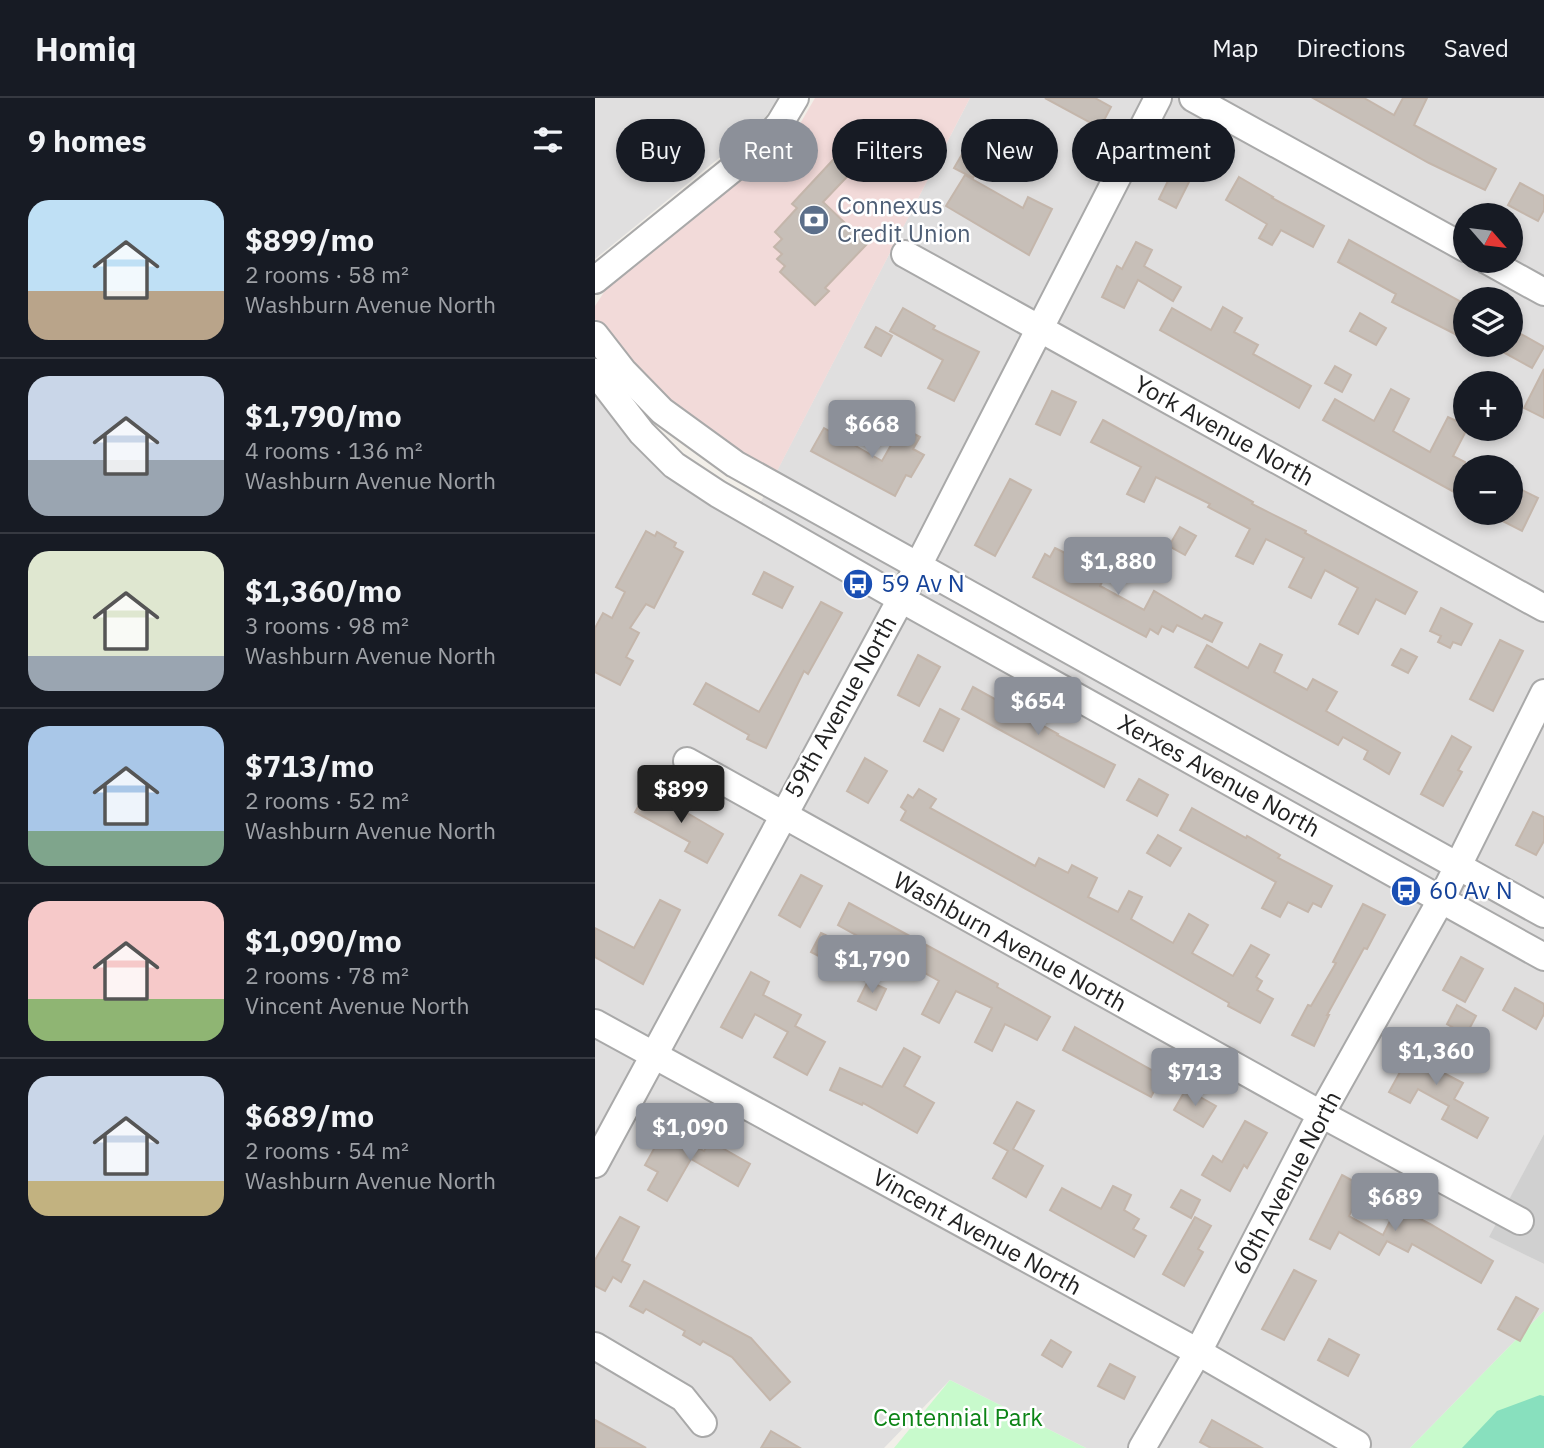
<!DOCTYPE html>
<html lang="en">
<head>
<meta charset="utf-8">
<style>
	body { margin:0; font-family:"IBM Plex Sans",sans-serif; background:#242831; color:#f1f3f6; height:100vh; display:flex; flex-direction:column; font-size:26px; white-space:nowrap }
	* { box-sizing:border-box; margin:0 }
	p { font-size:23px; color:#9ea1a6 }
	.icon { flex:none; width:38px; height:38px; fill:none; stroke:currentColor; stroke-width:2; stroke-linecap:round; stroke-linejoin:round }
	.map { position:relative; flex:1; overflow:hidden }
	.sheet { display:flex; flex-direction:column; background:#171b24; width:595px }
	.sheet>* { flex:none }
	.guide { position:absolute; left:21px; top:21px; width:665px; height:63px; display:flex; gap:14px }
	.needle { width:46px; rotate:118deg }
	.fabs { position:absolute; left:858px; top:105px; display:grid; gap:14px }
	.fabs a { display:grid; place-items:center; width:70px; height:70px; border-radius:50%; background:#171b24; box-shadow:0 4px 10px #0003; font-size:35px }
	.price { position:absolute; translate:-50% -60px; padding:0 16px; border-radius:7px; background:#8c9099; color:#fff; font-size:23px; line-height:46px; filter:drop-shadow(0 2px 4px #0008) }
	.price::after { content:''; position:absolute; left:50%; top:42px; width:21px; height:16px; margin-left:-10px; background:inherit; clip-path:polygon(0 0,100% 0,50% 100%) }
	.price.current { background:#222; color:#fff }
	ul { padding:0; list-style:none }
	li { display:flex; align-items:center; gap:21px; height:175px; padding:0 28px }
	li+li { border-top:2px solid #363941 }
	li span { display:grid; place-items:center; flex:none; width:196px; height:140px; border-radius:21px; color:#555 }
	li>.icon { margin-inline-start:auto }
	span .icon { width:84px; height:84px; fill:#fffc; stroke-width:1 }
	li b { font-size:30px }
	h2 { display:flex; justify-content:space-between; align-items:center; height:84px; padding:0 28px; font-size:30px }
	.chip { padding:0 24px; border-radius:32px; background:#171b24; box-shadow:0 4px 10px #0003; font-size:24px; line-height:63px }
	.chip.current { background:#8c9099; color:#fff }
	header { display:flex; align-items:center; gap:42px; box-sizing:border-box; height:98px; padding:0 35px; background:#171b24; border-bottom:2px solid #363941 }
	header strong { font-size:33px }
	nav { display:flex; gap:38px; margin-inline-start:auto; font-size:24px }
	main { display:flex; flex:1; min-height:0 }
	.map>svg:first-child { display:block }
	.residential { fill:#e0dfdf; fill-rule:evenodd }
	.commercial { fill:#f2dad9 }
	.religious { fill:#d0d0d0 }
	.park { fill:#c8facc }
	.pitch { fill:#88e0be }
	.building { fill:#c7bfb8; stroke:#c4b6ab; stroke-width:2 }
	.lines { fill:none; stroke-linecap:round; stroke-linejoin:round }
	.minor-casing { stroke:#a9a9a9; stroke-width:30 }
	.minor { stroke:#fff; stroke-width:26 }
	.labels { text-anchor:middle; stroke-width:5; stroke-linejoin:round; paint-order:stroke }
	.service-label { font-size:24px; fill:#4e5e75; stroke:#fff; text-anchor:start }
	.street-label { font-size:24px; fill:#222; stroke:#fff }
	.transit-label { font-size:24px; fill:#164399; stroke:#fff; text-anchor:start }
	.park-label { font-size:24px; fill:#0c8416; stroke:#fff }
</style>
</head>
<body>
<header>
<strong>Homiq</strong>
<nav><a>Map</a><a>Directions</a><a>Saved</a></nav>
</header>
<main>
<section class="sheet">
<h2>9 homes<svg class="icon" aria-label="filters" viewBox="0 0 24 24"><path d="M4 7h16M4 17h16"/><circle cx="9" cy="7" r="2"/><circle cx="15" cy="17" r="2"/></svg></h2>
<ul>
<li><span style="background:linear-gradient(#bfe0f5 65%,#b9a48a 0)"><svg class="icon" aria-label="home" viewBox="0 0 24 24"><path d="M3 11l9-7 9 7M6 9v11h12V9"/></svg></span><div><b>$899/mo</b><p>2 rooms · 58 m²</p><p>Washburn Avenue North</p></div></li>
<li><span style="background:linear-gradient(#c9d6e8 60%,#9aa5b1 0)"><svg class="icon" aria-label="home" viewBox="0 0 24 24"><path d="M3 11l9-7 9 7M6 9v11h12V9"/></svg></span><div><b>$1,790/mo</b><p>4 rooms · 136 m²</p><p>Washburn Avenue North</p></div></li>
<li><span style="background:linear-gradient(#dfe7d0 75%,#9aa5b1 0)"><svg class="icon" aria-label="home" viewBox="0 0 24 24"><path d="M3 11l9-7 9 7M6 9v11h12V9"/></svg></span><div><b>$1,360/mo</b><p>3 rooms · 98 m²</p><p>Washburn Avenue North</p></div></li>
<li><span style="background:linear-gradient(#a9c7e8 75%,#7fa58c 0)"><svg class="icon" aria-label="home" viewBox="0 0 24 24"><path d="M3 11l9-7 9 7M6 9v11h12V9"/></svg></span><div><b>$713/mo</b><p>2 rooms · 52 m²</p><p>Washburn Avenue North</p></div></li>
<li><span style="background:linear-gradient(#f6c9c9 70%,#8fb573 0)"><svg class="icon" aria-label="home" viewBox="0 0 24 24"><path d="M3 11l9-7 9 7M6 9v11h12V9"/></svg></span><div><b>$1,090/mo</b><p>2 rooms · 78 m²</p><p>Vincent Avenue North</p></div></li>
<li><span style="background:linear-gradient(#c9d6e8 75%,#c2b280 0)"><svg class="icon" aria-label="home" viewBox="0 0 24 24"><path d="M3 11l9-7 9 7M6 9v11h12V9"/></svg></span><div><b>$689/mo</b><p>2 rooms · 54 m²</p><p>Washburn Avenue North</p></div></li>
</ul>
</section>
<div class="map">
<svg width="949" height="1350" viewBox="0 0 949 1350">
	<rect width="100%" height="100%" fill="#f2efe9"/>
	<g class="residential">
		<polygon points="0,0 183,0 169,21 156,34 0,161"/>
		<path d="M375 0H949V1036L895 1139 949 1166V1213L815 1350H491L355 1282 289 1350H0V289L157 421ZM870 117H915V163H870ZM870 201H915V247H870ZM870 285H915V331H870ZM870 369H915V415H870Z"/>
	</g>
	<polygon class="commercial" points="220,0 375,0 179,379 69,302 21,252 0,221 0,208 11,191 180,55 202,31"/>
	<polygon class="religious" points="949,1036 949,1166 894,1139"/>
	<g class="park">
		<polygon points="949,1213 949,1350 815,1350"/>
		<polygon points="355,1282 491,1350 299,1350"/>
	</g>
	<polygon class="pitch" points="945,1297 949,1298 949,1350 867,1350 902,1313"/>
	<g class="building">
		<polygon points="450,0 500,0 516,9 505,30"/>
		<polygon points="718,0 769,0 799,17 808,0 832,0 819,27 901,71 890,92 834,65"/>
		<polygon points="585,47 607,58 581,110 564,101 573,83 568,80"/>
		<polygon points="250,49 266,64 228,104 272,146 230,190 234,193 220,207 185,174 190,168 182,161 187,156 179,149 187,141 180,134 202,110 197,106"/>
		<polygon points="370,51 388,61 378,80 359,70"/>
		<polygon points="370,77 428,110 433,99 457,111 434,157 351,108"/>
		<polygon points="644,79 678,99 677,100 729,128 718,149 686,132 677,147 664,140 672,126 631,102"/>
		<polygon points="925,85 949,98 949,112 943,123 913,107"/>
		<polygon points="754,142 870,206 870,241 797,204 801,196 743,164"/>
		<polygon points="541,144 557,152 549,168 586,189 578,203 543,182 529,210 507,199 522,168 527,171"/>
		<polygon points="628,209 647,220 639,234 663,247 658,256 716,288 704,310 565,232 577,210 616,232"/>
		<polygon points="308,210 340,228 338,231 384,254 359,303 333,290 348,262 295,233"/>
		<polygon points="765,215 791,230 781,247 755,233"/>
		<polygon points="281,229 297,238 286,258 270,249"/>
		<polygon points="919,232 949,249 937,270 908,254 911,247 915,247 915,240"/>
		<polygon points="740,268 756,277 747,294 730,285"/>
		<polygon points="949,271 949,320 929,310"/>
		<polygon points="796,291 814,301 798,333 835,354 853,319 870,327 870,331 872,331 858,358 870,364 870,400 728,322 740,301 779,323"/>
		<polygon points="457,293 481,304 465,337 441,326"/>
		<polygon points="508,322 658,404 657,406 711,433 710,435 822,494 810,516 781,501 763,536 744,526 763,490 730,472 716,500 694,489 709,460 671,441 658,466 641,458 655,431 613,409 615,406 561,379 549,404 532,396 546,369 496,344"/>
		<polygon points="229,330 287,363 299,342 304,345 312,332 325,339 318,351 329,357 316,379 311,377 300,398 216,353"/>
		<polygon points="415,381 436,392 400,458 380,447"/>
		<polygon points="915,386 943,400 927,433 892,415 915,415"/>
		<polygon points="585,429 601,438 590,457 574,448"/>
		<polygon points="51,433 60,438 62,434 81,445 79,449 88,454 59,510 51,506 35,530 44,535 31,559 38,563 25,587 0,574 0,530 8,515 17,520 30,494 21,489"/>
		<polygon points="460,450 494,467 502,452 519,461 505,488 549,512 559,493 607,521 610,517 627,525 617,544 582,527 578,534 567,528 563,536 555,531 551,539 438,479 450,456 455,459"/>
		<polygon points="169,474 198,489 187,510 158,496"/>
		<polygon points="226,504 247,515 213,576 209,573 171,650 152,641 154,637 99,606 111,585 164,614"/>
		<polygon points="846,510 877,526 866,547 858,544 855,550 843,544 846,538 835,533"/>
		<polygon points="905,542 928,553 898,613 875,601"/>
		<polygon points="665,546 687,557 679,574 712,592 718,581 742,594 731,613 805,655 794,676 769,661 773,653 748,639 743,647 600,569 612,547 653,570"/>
		<polygon points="806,551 822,559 813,575 797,567"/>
		<polygon points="323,557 345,569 324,608 303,597"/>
		<polygon points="378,589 463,636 462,637 520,667 509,689 367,611"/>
		<polygon points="345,611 364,621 348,653 329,643"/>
		<polygon points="857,638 876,649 863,672 867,674 848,708 826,696"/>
		<polygon points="270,660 292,673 273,705 252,693"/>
		<polygon points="544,681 573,697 562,718 532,702"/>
		<polygon points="324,691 341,701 335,710 440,768 444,760 473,775 477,767 502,780 493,799 523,814 534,793 547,799 536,821 578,845 594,816 613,827 597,855 638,878 656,847 674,857 661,879 667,883 662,892 678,901 665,925 633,908 634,905 525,843 306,722 311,713 306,709 313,697 318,700"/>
		<polygon points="53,692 128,736 112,765 90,753 95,744 40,714"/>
		<polygon points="597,710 651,740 652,738 685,757 683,760 737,788 726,809 718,805 713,814 693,804 685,819 667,810 681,784 585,732"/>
		<polygon points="938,714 949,719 949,743 941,757 921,747"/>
		<polygon points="563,737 586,750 575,768 552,755"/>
		<polygon points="206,777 227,788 205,829 184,817"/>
		<polygon points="65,802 85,812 48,886 0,859 0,830 39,850"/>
		<polygon points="254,805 403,886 402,889 455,919 442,942 410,926 397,953 380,944 397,910 361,893 344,925 327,916 344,883 243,827"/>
		<polygon points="768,806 790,817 772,851 769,850 732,917 734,917 719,948 697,937 713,907 716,908 741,865 738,864"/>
		<polygon points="226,835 245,844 235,864 216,854"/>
		<polygon points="866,859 888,871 870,904 848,892"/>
		<polygon points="156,874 174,884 168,897 206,917 200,928 230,944 212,977 179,959 193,934 160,916 147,940 126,929"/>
		<polygon points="273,883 291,891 281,912 263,903"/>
		<polygon points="920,890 949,906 949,916 941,931 908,912"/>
		<polygon points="862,907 881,918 871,937 852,926"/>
		<polygon points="480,929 567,978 556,999 468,952"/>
		<polygon points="826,936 844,947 833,967 868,985 859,1001 893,1020 882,1040 847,1021 854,1008 823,991 815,1005 794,994"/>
		<polygon points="309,950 325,959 309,988 339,1005 322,1035 268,1005 267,1007 235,992 245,970 287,989"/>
		<polygon points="591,991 621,1008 608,1029 579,1012"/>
		<polygon points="422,1004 439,1013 418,1051 448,1068 431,1099 398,1080 413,1053 399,1045"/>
		<polygon points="650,1023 672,1035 652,1070 649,1067 635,1093 607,1077 618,1058 627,1064"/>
		<polygon points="70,1031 109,1053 115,1043 155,1066 143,1088 96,1061 72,1103 53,1092 63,1074 50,1067"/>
		<polygon points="747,1077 769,1089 754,1118 788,1137 802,1109 835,1126 898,1163 886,1185 817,1146 813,1154 792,1143 784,1157 744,1134 735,1151 715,1141"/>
		<polygon points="518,1088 536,1097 529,1112 544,1121 538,1131 551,1138 539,1159 455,1112 467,1090 506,1111"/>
		<polygon points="586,1092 605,1102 596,1120 576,1109"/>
		<polygon points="25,1119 44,1129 27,1163 35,1167 26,1184 18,1179 10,1193 0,1188 0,1162"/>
		<polygon points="600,1119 616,1128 603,1151 608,1154 589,1188 568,1176"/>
		<polygon points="699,1172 721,1183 689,1242 667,1231"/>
		<polygon points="49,1183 156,1240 195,1284 175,1302 137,1259 108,1243 105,1247 88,1237 90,1233 51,1211 48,1215 35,1208"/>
		<polygon points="921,1199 943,1211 925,1243 903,1231"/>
		<polygon points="734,1241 764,1257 753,1278 723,1262"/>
		<polygon points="456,1242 476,1254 467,1269 447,1257"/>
		<polygon points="515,1266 540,1279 529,1301 503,1288"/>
		<polygon points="0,1322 20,1333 51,1350 0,1350"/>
		<polygon points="617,1322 667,1350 616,1350 605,1344"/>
		<polygon points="176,1333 205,1350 166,1350"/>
	</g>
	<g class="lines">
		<g class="minor-casing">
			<g id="minor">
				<polyline points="598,0 870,150"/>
				<polyline points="310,156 949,510"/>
				<polyline points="893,163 949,194"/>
				<polyline points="0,182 167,47 185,25 200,0"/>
				<polyline points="0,237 28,273 67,313 140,366 949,816"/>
				<polyline points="0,274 47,335 79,367 123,396 306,501 949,859"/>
				<polyline points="92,663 726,1016 925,1123"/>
				<polyline points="0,925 603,1254 762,1346"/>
				<polyline points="0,1066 306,501 563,0"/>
				<polyline points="0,1248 88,1300 108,1325"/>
				<polyline points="547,1350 603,1254 726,1016 846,802 949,595"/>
			</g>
		</g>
		<use href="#minor" class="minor"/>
	</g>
	<defs>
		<g id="bank-disc" transform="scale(1.575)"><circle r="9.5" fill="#5c6f8a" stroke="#fff"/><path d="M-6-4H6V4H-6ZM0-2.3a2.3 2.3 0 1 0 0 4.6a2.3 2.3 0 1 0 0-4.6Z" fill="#fff"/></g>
		<g id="bus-disc" transform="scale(1.575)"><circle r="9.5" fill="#1a4fb4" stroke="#fff"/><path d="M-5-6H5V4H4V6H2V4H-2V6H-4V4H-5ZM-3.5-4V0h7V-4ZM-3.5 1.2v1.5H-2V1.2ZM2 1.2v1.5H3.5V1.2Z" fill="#fff"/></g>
	</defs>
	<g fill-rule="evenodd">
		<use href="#bank-disc" x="219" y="122"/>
		<use href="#bus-disc" x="263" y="486"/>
		<use href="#bus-disc" x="811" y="793"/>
	</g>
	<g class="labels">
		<g class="service-label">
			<text x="242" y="116">Connexus<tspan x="242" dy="28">Credit Union</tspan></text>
		</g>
		<g class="street-label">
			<text transform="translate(629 333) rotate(29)" y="8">York Avenue North</text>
			<text transform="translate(246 609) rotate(-61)" y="8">59th Avenue North</text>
			<text transform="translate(624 678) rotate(29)" y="8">Xerxes Avenue North</text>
			<text transform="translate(415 844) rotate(29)" y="8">Washburn Avenue North</text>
			<text transform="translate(692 1085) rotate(-62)" y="8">60th Avenue North</text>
			<text transform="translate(382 1134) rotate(29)" y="8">Vincent Avenue North</text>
		</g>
		<g class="transit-label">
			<text x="286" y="494">59 Av N</text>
			<text x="834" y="801">60 Av N</text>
		</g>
		<g class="park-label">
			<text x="363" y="1328">Centennial Park</text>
		</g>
	</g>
</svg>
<div class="fabs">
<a><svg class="needle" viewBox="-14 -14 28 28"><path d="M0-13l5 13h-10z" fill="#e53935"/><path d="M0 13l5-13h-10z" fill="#9ea1a6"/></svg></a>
<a><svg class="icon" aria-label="layers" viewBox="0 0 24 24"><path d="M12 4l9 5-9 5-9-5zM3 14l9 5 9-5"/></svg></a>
<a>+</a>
<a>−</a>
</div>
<b class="price" style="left:277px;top:362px">$668</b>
<b class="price" style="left:523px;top:499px">$1,880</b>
<b class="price" style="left:443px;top:639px">$654</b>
<b class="price current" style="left:86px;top:727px">$899</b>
<b class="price" style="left:277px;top:897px">$1,790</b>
<b class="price" style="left:841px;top:989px">$1,360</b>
<b class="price" style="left:600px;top:1010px">$713</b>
<b class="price" style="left:95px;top:1065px">$1,090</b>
<b class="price" style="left:800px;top:1135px">$689</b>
<div class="guide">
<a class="chip">Buy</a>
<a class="chip current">Rent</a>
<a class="chip">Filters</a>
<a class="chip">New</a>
<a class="chip">Apartment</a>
</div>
</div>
</main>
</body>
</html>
